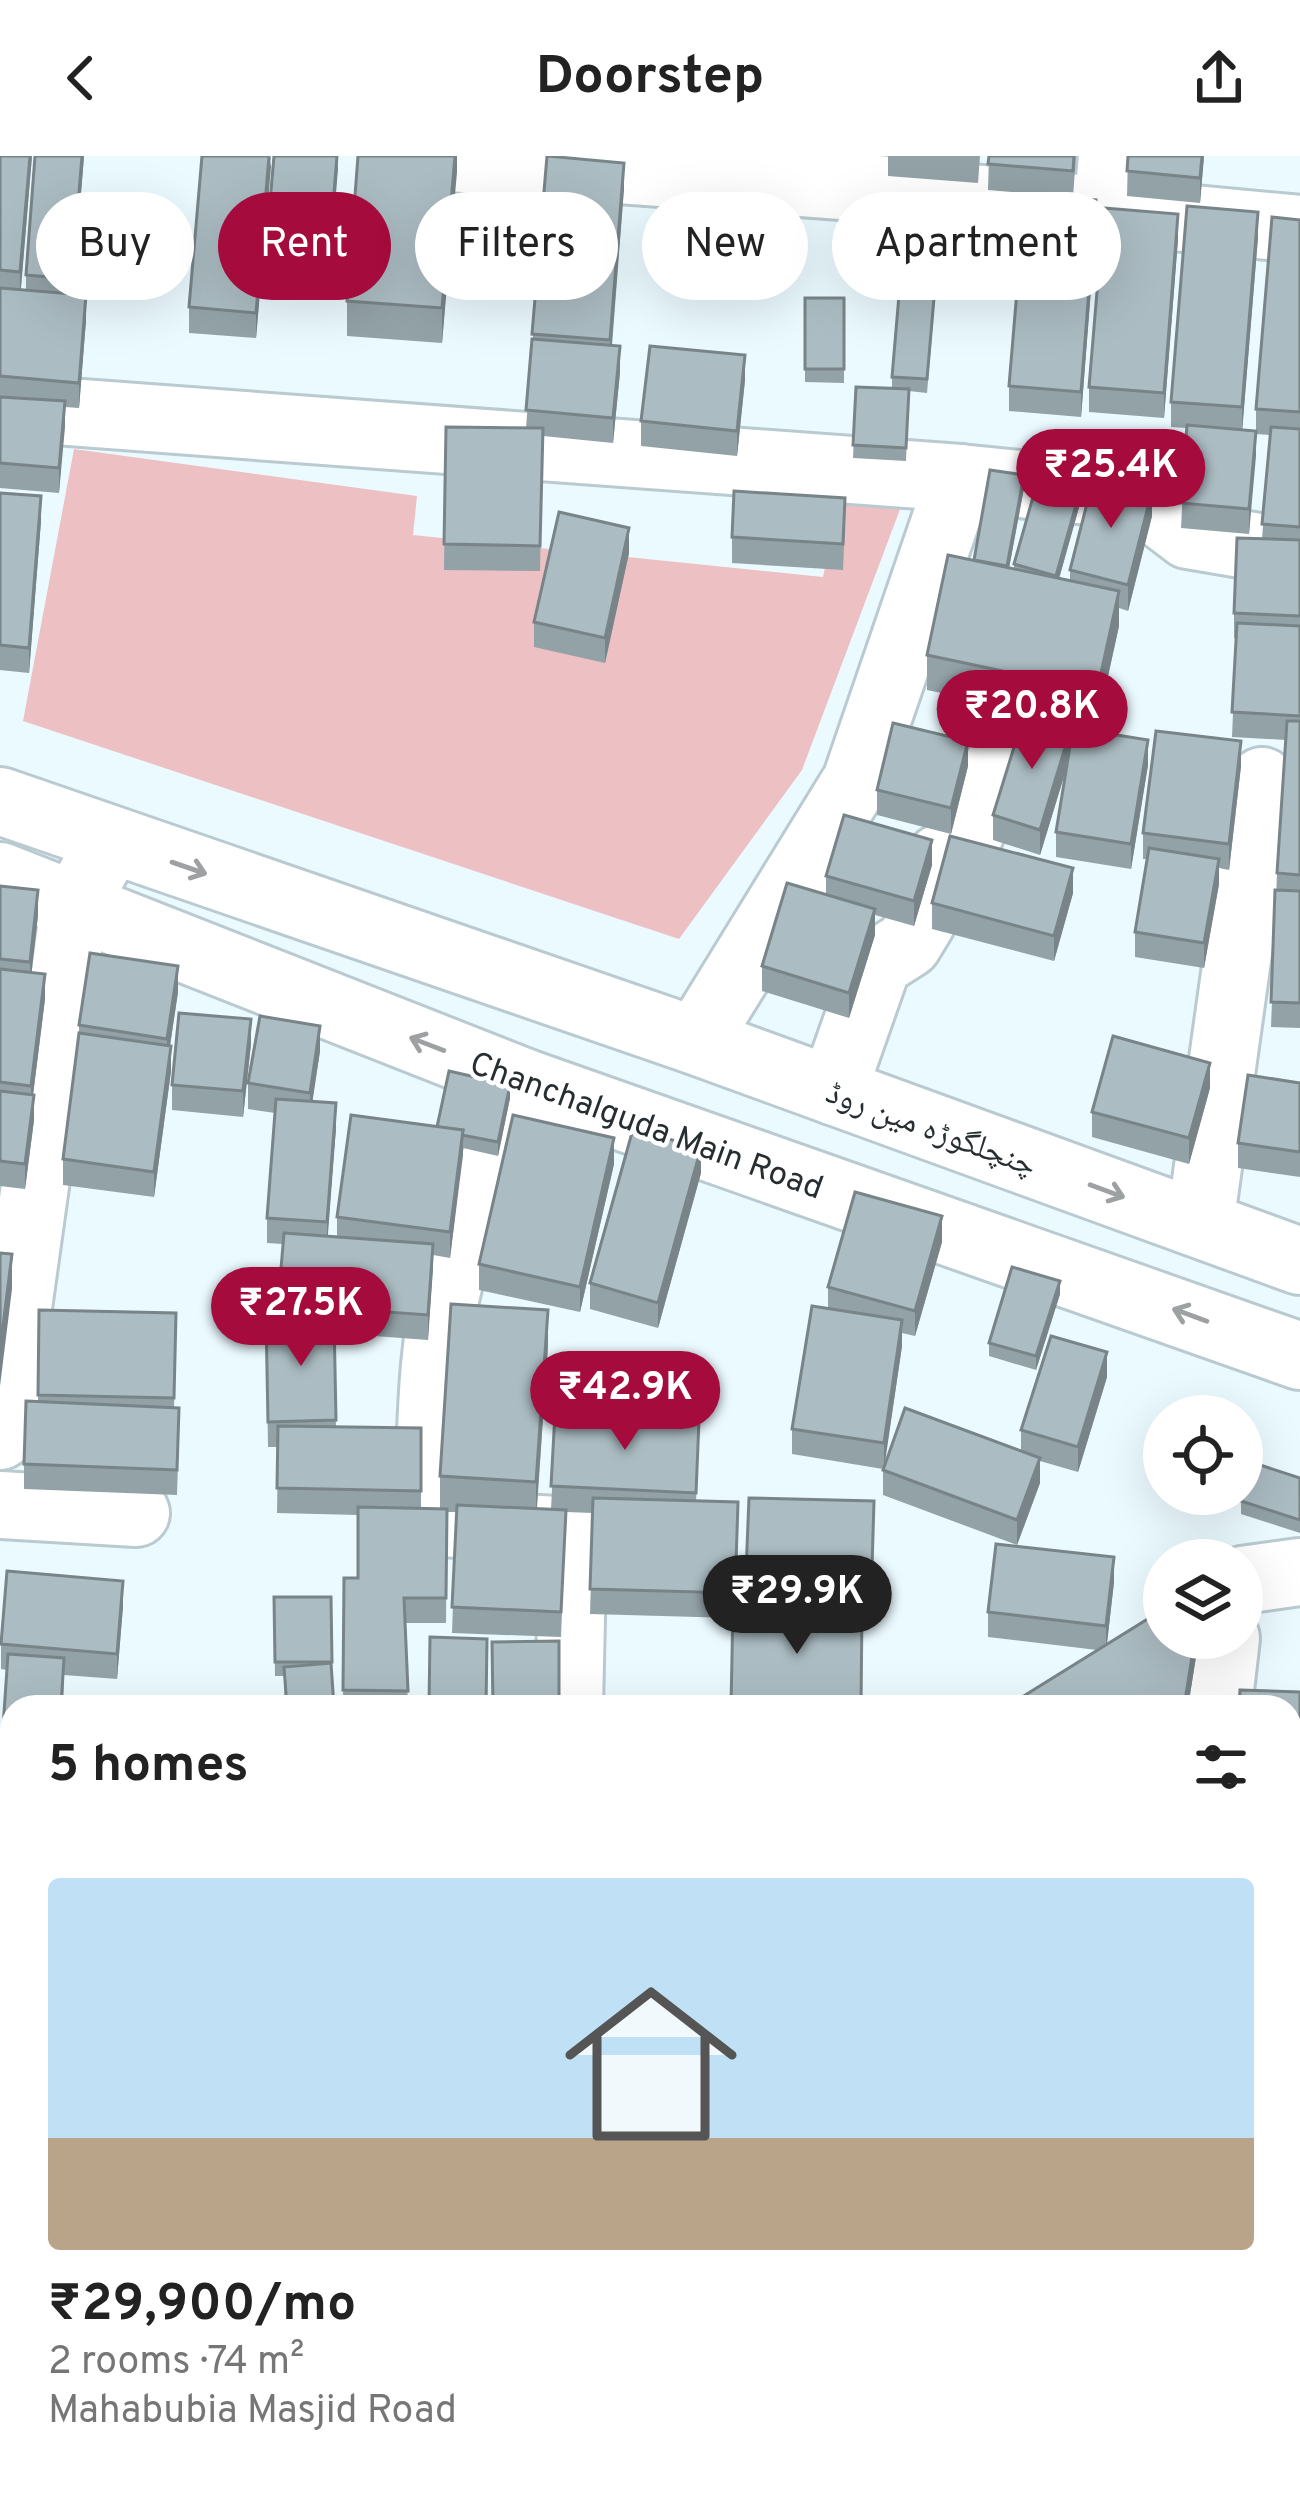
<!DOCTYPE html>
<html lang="en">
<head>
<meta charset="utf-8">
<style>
	body { margin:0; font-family:Overpass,"Noto Naskh Arabic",sans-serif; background:#f2f2f2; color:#222; height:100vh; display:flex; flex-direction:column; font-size:45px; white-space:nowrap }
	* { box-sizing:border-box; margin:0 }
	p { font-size:39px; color:#767676 }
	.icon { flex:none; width:66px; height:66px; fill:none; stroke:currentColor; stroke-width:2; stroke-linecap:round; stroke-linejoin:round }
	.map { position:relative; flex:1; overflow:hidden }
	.details { position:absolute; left:0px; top:1539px; width:1302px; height:807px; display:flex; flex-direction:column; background:#fff; border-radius:36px 36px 0 0; box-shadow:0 12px 48px #0002 }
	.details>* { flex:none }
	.hud { position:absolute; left:36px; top:36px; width:1230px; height:108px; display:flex; gap:24px }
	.buttons { position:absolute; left:1143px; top:1239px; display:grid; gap:24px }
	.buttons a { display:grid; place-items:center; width:120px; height:120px; border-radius:50%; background:#fff; box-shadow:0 12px 48px #0002; font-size:60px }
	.price { position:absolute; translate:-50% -102px; padding:0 27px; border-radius:42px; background:#a50b3d; color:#fff; font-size:39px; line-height:78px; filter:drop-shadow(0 3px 6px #0008) }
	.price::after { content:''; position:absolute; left:50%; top:72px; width:36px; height:27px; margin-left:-18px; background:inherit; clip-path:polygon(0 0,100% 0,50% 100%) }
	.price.active { background:#222; color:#fff }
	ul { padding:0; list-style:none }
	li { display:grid; align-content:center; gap:24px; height:636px; padding:0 48px }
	li span { display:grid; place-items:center; height:372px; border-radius:12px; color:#555 }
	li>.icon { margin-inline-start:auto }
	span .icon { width:216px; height:216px; fill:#fffc; stroke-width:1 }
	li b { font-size:51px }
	h2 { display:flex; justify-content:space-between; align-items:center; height:144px; padding:0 48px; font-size:51px }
	.tag { padding:0 42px; border-radius:54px; background:#fff; box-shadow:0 12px 48px #0002; font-size:42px; line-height:108px }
	.tag.active { background:#a50b3d; color:#fff }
	header { display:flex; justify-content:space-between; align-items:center; height:156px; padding:0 48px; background:#fff; font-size:54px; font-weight:700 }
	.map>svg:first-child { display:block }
	.green { fill:#edc0c4 }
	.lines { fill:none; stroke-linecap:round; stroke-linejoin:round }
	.minor-casing { stroke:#b9cad0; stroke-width:72 }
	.major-casing { stroke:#b9cad0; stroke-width:72 }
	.minor { stroke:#fff; stroke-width:66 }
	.major { stroke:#fff; stroke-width:66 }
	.wall { fill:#93a2a7 }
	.shaded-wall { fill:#788488 }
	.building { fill:#abbcc2; stroke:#788488; stroke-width:3 }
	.oneway { stroke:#9ea1a2 }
	.labels { text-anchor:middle; stroke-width:9; stroke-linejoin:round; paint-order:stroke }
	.street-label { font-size:33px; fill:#272e31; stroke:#fff }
</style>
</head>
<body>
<header><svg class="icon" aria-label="back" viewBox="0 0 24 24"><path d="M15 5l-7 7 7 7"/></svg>Doorstep<svg class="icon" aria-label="share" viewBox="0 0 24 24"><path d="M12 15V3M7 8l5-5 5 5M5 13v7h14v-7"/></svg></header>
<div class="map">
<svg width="1300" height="2345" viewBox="0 0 1300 2345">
	<rect width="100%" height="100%" fill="#ebfaff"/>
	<polygon class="green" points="74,293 417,340 413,379 823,421 842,330 905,340 802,614 679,783 23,565"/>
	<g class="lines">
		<g class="minor-casing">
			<g id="minor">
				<polyline points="422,0 856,31 1300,73"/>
				<polyline points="1107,55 1112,0"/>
				<polyline points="0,251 960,322"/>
				<polyline points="696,885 856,625 960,322 1137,340 1188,379 1300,398"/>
				<path d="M526 927C503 995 467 1056 449 1126 430 1198 432 1275 428 1348L429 1360 442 1367 573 1375 569 1551"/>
				<polyline points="833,935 878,807 908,788 922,765 940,702 963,695 1004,595"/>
				<polyline points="1200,1068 1262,625"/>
				<polyline points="0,1280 74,751 110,685"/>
				<polyline points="0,1349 136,1357"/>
				<polyline points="1242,1424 1300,1416"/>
				<polyline points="1218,1551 1226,1482"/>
				<polyline points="0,1710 12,1708"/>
				<polyline points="293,2345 294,2334"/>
				<polyline points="462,2345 463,2334"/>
				<polyline points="1140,2345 1142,2334"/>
			</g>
		</g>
		<g class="major-casing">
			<g id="major">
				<polyline points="0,645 696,885 1300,1105"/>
				<polyline points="0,720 526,927 1300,1200"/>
			</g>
		</g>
		<use href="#minor" class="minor"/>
		<use href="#major" class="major"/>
	</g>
	<g class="wall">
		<polygon points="0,0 32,0 21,133 26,134 26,119 84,0 73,138 86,164 79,252 65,251 59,337 0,332"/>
		<polygon points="271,0 256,182 189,177 189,151"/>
		<polygon points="338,0 330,110 267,105 267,80"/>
		<polygon points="457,0 442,187 347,180 347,145"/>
		<polygon points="547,0 624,32 612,190 620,216 613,287 543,280 540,415 444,414 446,271 526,272"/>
		<polygon points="888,0 980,0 978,27 888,20"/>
		<polygon points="989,0 1076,0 1073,41 988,34"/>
		<polygon points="1128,0 1204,0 1200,47 1127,40"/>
		<polygon points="944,46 983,48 980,134 940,132"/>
		<polygon points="939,60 934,136 894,134 894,121"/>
		<polygon points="1300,64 1300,872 1271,871 1277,717 1286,584 1232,581 1236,483 1234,482 1234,457 1262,383 1270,279 1256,278 1249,378 1181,372 1186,272 1171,271 1171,246 1258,81 1242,274 1256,275 1256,253"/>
		<polygon points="1096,69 1081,261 1009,255 1009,230"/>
		<polygon points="1178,83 1164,262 1089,256 1089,231"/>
		<polygon points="805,142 844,142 844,227 805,226"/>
		<polygon points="934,155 927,237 909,235 906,305 853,302 856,231 892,232 892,221"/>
		<polygon points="745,224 737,300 641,290 641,265"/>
		<polygon points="1024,332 1009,412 1014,413 1014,408 1081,344 1059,423 1070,425 1070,414 1152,360 1128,455 1119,452 1119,470 1097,570 927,534 927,499"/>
		<polygon points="0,337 41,365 29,517 0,514"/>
		<polygon points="845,367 843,414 732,407 732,381"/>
		<polygon points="629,397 605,507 534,491 534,466"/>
		<polygon points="1071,584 1148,609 1131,713 1056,701 1056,676 1066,614 1040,699 993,684 993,659"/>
		<polygon points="968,610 951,678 877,659 877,634"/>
		<polygon points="1241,610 1229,714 1219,712 1219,728 1204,812 1135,801 1135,776 1147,703 1143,703 1143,677"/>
		<polygon points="932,709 914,770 875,759 875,779 849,862 762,835 762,810 826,739 826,720"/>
		<polygon points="0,730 38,759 31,816 45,843 33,939 34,964 25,1033 0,1030"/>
		<polygon points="1073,737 1054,805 932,773 932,747"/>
		<polygon points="178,836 170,890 171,915 154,1041 63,1029 63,1003 79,883 79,869"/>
		<polygon points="251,888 243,961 172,954 172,929"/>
		<polygon points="320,895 312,945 336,972 327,1080 337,1081 337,1061 437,971 510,942 498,1000 463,992 450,1102 433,1099 428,1184 334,1177 336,1271 421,1272 421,1352 440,1352 440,1320 548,1189 537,1352 551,1353 559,1200 697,1205 696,1264 699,1289 696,1345 738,1346 735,1450 745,1450 749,1342 874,1345 871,1470 733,1462 590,1458 593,1357 566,1356 561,1481 452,1477 456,1356 447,1356 446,1467 405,1467 408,1551 343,1551 344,1422 358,1422 358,1359 277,1357 278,1291 268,1291 266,1162 278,1162 283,1088 267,1087 267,1062 275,957 248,953 248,927"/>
		<polygon points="1300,927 1300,1021 1238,1012 1238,987"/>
		<polygon points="1210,932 1189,1008 1092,981 1092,956"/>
		<polygon points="614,1008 580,1156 479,1134 479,1108"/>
		<polygon points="701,1017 658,1172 590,1153 590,1127"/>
		<polygon points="942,1086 915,1180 902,1177 902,1190 884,1310 1021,1295 1021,1274 1107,1221 1078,1316 1040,1305 1040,1327 1017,1389 883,1339 883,1313 792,1298 792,1273 828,1153 828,1131"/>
		<polygon points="1060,1138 1036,1214 989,1200 989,1187"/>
		<polygon points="39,1154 176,1157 174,1252 179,1277 177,1339 24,1333 24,1308 38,1246"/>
		<polygon points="1300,1322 1300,1377 1241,1358 1241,1345"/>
		<polygon points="1114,1426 1107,1488 1164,1482 1199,1482 1188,1551 1006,1551 1097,1494 988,1481 988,1456"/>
		<polygon points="274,1441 332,1515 334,1551 285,1551 284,1520 275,1520"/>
		<polygon points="123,1450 117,1523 64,1519 63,1551 12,1551 12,1612 2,1612 7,1514 1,1513 1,1488"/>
		<polygon points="1300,1536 1300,1653 1290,1653 1290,1551"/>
		<polygon points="0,1718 12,1719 12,1981 0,1980"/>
		<polygon points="1290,1782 1300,1783 1300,1951 1290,1950"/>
		<polygon points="1290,1974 1300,1975 1300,2085 1290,2084"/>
		<polygon points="1290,2108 1300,2109 1300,2345 1290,2334"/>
		<polygon points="328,2334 455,2334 454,2345 313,2345 328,2341"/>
	</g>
	<g class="shaded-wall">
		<polygon points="30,0 32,0 20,141 20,116"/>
		<polygon points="82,0 84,0 72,148 72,123"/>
		<polygon points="269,0 271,11 256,182 256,157"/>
		<polygon points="337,0 338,13 330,110 330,85"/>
		<polygon points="455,0 457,0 457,16 442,187 442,152"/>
		<polygon points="1202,0 1204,0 1200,47 1200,22"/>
		<polygon points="624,7 624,32 610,209 610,184"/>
		<polygon points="1096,44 1096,69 1081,261 1081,236"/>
		<polygon points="1258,56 1258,81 1242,277 1242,251"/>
		<polygon points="1178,58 1178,83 1164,262 1164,237"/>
		<polygon points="86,139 86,164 79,252 79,227"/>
		<polygon points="620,190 620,216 613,287 613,262"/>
		<polygon points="745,199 745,224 737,300 737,275"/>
		<polygon points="65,245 65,271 59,337 59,312"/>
		<polygon points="1256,275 1256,300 1249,378 1249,353"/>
		<polygon points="1024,319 1024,332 1007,423 1007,410"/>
		<polygon points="1081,331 1081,344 1056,433 1056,420"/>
		<polygon points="1152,335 1152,360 1128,455 1128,429"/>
		<polygon points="41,340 41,365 29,517 29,492"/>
		<polygon points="629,372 629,397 605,507 605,482"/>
		<polygon points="1119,435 1119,470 1097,570 1097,535"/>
		<polygon points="1071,572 1071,597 1040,699 1040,674"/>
		<polygon points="1148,584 1148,609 1131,713 1131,688"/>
		<polygon points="968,585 968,610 951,678 951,652"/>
		<polygon points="1241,585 1241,610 1229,714 1229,688"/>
		<polygon points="932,684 932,709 914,770 914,745"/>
		<polygon points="1219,703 1219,728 1204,812 1204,787"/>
		<polygon points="1073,712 1073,737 1054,805 1054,780"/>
		<polygon points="38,734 38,759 30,831 30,806"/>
		<polygon points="875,753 875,779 849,862 849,837"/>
		<polygon points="178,810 178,836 167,909 167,883"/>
		<polygon points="45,818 45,843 31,955 31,930"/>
		<polygon points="251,863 251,888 243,961 243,935"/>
		<polygon points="320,870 320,895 310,962 310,937"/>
		<polygon points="171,890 171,915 154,1041 154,1016"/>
		<polygon points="1210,907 1210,932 1189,1008 1189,982"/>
		<polygon points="510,929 510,942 498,1000 498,986"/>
		<polygon points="34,939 34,964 25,1033 25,1008"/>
		<polygon points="336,947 336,972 327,1091 327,1066"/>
		<polygon points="463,974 463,999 450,1102 450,1076"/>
		<polygon points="614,982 614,1008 580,1156 580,1131"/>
		<polygon points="701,992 701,1017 658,1172 658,1147"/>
		<polygon points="942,1060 942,1086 915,1180 915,1155"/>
		<polygon points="433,1088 433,1113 428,1184 428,1159"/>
		<polygon points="12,1098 12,1133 0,1230 0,1194"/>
		<polygon points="1060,1125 1060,1138 1036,1214 1036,1200"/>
		<polygon points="548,1154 548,1189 536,1361 536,1326"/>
		<polygon points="902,1164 902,1190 884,1313 884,1287"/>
		<polygon points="1107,1196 1107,1221 1078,1316 1078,1291"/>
		<polygon points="1040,1302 1040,1327 1017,1389 1017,1364"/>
		<polygon points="1114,1401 1114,1426 1106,1495 1106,1470"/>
		<polygon points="123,1425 123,1450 117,1523 117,1498"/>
		<polygon points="1195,1482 1199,1482 1188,1551 1184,1551"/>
	</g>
	<g class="building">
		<polygon points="0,0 30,0 20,116 0,114"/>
		<polygon points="35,0 82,0 72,123 26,119"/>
		<polygon points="202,0 269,0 256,157 189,151"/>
		<polygon points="274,0 337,0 330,85 267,80"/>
		<polygon points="358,0 455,0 442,152 347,145"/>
		<polygon points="547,0 624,7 610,184 532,178"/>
		<polygon points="989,0 1074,0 1073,15 988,8"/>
		<polygon points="1128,0 1202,0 1200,22 1127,15"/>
		<polygon points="1025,39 1096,44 1081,236 1009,230"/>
		<polygon points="900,43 939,47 934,123 894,121"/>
		<polygon points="944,46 983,48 980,121 940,119"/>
		<polygon points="1187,50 1258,56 1242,251 1171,246"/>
		<polygon points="1104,52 1178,58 1164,237 1089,231"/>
		<polygon points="1272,61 1300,64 1300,256 1256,253"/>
		<polygon points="0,132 86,139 79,227 0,220"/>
		<polygon points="899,139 934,142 927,223 892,221"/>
		<rect x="805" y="142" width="39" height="71"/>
		<polygon points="532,183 620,190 613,262 526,254"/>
		<polygon points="650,190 745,199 737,275 641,265"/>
		<polygon points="856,231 909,233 906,292 853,289"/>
		<polygon points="0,241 65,245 59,312 0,307"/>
		<polygon points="1187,269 1256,275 1249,353 1181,347"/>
		<polygon points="446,271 543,272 540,390 444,388"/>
		<polygon points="1271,271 1300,273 1300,371 1262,368"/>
		<polygon points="990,314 1024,319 1007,410 974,404"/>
		<polygon points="1039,320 1081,331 1056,420 1014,408"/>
		<polygon points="1094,320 1152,335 1128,429 1070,414"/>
		<polygon points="734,335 845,342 843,388 732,381"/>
		<polygon points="0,337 41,340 29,492 0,489"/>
		<polygon points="559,356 629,372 605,482 534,466"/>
		<polygon points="1237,382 1300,384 1300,460 1234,457"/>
		<polygon points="948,399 1119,435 1097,535 927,499"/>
		<polygon points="1237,467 1300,470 1300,560 1232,556"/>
		<polygon points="1024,559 1071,572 1040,674 993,659"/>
		<polygon points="1287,565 1300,565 1300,719 1277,717"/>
		<polygon points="893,567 968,585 951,652 877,634"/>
		<polygon points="1073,572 1148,584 1131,688 1056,676"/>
		<polygon points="1156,575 1241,585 1229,688 1143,677"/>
		<polygon points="844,659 932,684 914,745 826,720"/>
		<polygon points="950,680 1073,712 1054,780 932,747"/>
		<polygon points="1149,692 1219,703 1204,787 1135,776"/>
		<polygon points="787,727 875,753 849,837 762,810"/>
		<polygon points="0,730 38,734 30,806 0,803"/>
		<polygon points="1275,734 1300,735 1300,847 1271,846"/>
		<polygon points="90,797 178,810 167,883 79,869"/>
		<polygon points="0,813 45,818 31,930 0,926"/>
		<polygon points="179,857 251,863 243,935 172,929"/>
		<polygon points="260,860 320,870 310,937 248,927"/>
		<polygon points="79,877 171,890 154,1016 63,1003"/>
		<polygon points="1113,880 1210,907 1189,982 1092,956"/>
		<polygon points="449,915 510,929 498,986 462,979 463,974 437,971"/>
		<polygon points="1248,919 1300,927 1300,996 1238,987"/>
		<polygon points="0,935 34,939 25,1008 0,1005"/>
		<polygon points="276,943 336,947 327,1066 267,1062"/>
		<polygon points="351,959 463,974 450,1076 337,1061"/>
		<polygon points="513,959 614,982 580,1131 479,1108"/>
		<polygon points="633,973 701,992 658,1147 590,1127"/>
		<polygon points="855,1036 942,1060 915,1155 828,1131"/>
		<polygon points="284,1077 433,1088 428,1159 278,1148"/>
		<polygon points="0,1097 12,1098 0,1194"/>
		<polygon points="1012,1111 1060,1125 1036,1200 989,1187"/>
		<polygon points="451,1148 548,1154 536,1326 440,1320"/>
		<polygon points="812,1150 902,1164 884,1287 792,1273"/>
		<polygon points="39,1154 176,1157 174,1242 38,1239"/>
		<polygon points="334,1161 336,1264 268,1266 266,1162"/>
		<polygon points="1051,1180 1107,1196 1078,1291 1021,1274"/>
		<polygon points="559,1200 697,1205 695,1257 558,1251"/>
		<polygon points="26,1245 179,1252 177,1314 24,1308"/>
		<polygon points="905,1252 1040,1302 1017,1364 883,1314"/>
		<polygon points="555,1257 699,1264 696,1337 551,1330"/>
		<polygon points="278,1270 421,1272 421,1335 277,1332"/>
		<polygon points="1254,1307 1300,1322 1300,1364 1241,1345"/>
		<polygon points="593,1342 738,1346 735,1437 590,1433"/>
		<polygon points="749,1342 874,1345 871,1445 745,1441"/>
		<polygon points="457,1349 566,1354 561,1456 452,1451"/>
		<polygon points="358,1351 447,1353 446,1442 404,1442 408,1535 343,1534 344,1422 358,1422"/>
		<polygon points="996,1388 1114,1401 1106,1470 988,1456"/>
		<polygon points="7,1415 123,1425 117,1498 1,1488"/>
		<polygon points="274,1441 331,1441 332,1506 275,1506"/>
		<polygon points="733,1450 862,1452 861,1551 731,1551"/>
		<polygon points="1164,1455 1164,1482 1195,1482 1184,1551 1006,1551 1159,1456"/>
		<polygon points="430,1481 487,1483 486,1551 429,1551"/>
		<polygon points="559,1485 559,1551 493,1551 492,1486"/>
		<polygon points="8,1498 64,1502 61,1551 12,1551 12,1587 2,1586"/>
		<polygon points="331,1507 334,1551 287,1551 284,1511"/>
		<polygon points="1240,1534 1300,1536 1300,1628 1290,1627 1290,1551 1239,1551"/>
		<polygon points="0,1718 12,1719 12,1946 0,1945"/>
		<polygon points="1290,1782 1300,1783 1300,1855 1290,1855"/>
		<polygon points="1290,1863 1300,1864 1300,1926 1290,1925"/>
		<polygon points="1290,1974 1300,1975 1300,2060 1290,2059"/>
		<polygon points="1290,2108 1300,2109 1300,2201 1290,2200"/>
		<polygon points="1290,2207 1300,2208 1300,2309 1290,2308"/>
		<polygon points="1290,2328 1300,2329 1300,2345 1199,2345 1201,2334 1290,2334"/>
		<polygon points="392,2334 453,2334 453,2338"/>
		<polygon points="472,2334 595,2334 594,2345 471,2345"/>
		<polygon points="947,2334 1113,2334 1112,2345 946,2345"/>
		<polygon points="810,2338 896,2344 810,2345"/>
		<polygon points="313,2340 388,2345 314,2345"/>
	</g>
	<defs><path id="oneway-shaft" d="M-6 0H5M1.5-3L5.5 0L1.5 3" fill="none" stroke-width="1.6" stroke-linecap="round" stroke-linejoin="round" transform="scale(3)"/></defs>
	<g class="oneway">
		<use href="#oneway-shaft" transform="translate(189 712) rotate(19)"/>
		<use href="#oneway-shaft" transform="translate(427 888) rotate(-159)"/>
		<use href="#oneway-shaft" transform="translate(1107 1035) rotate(20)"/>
		<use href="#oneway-shaft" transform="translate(1190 1159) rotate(-160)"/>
	</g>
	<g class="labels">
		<g class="street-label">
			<text transform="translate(647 968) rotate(20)" y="12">Chanchalguda Main Road</text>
			<text transform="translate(932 971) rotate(20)" y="12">چنچلگوڑہ مین روڈ</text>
		</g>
	</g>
</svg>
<div class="buttons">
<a><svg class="icon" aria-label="locate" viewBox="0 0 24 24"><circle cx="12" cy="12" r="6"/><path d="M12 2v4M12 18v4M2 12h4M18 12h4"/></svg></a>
<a><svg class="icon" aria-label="layers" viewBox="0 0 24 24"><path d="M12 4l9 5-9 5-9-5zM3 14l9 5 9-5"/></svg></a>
</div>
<b class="price" style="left:1111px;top:375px">₹25.4K</b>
<b class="price" style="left:1032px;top:616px">₹20.8K</b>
<b class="price" style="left:301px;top:1213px">₹27.5K</b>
<b class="price" style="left:625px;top:1297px">₹42.9K</b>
<b class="price active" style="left:797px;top:1501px">₹29.9K</b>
<div class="hud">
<a class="tag">Buy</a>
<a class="tag active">Rent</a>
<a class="tag">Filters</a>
<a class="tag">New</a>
<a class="tag">Apartment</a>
</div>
<section class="details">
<h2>5 homes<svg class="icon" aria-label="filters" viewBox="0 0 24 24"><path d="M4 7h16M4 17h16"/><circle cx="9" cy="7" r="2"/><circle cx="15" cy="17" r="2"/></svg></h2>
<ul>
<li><span style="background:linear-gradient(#bfe0f5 70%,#b9a48a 0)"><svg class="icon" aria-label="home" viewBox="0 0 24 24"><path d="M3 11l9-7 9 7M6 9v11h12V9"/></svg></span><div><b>₹29,900/mo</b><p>2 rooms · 74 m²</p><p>Mahabubia Masjid Road</p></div></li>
</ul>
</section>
</div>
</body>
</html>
